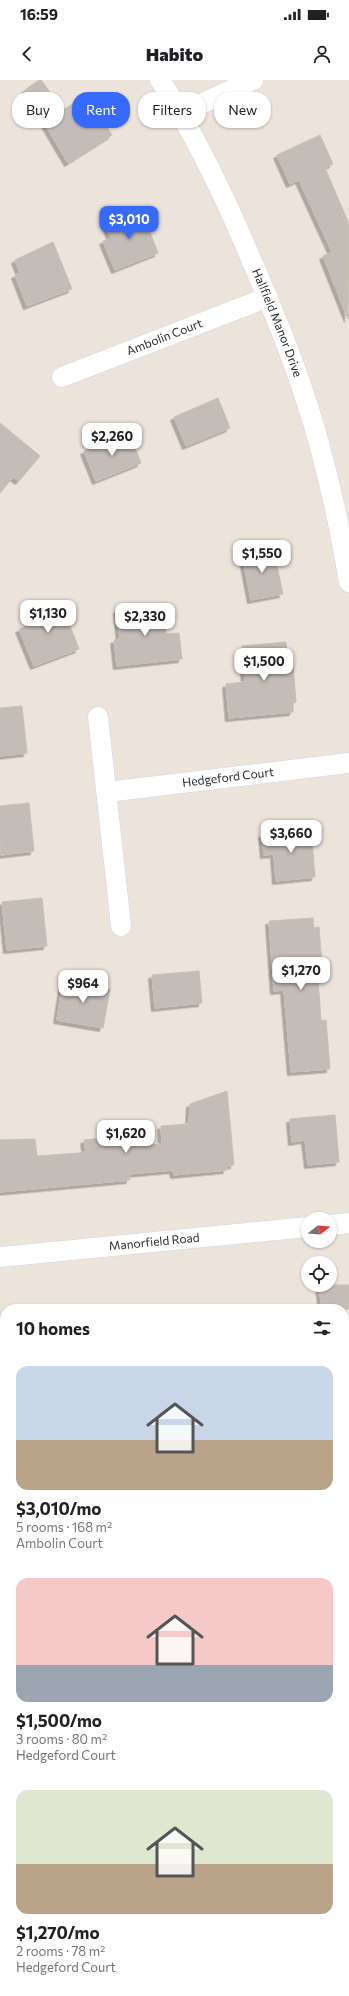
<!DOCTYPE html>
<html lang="en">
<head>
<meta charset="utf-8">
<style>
	body { margin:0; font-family:Commissioner,sans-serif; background:#f2f2f2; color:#202124; height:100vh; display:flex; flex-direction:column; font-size:15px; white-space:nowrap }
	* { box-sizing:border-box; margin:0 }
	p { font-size:13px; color:#757577 }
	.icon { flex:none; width:22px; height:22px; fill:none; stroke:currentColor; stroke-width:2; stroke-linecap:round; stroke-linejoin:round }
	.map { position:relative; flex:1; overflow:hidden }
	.sheet { position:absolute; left:0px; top:1224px; width:349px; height:692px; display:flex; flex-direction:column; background:#fff; border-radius:16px 16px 0 0; box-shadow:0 1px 3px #0004 }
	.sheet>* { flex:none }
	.hud { position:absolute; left:12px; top:12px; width:325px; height:36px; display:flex; gap:8px }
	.needle { width:26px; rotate:73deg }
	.fabs { position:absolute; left:301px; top:1132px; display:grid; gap:8px }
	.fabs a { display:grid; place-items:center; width:36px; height:36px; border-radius:50%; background:#fff; box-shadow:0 1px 3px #0004; font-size:20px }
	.price { position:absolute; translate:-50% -34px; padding:0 9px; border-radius:8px; background:#fff; color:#222; font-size:13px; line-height:26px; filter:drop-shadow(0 1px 2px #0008) }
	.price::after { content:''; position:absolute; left:50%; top:24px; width:12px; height:9px; margin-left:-6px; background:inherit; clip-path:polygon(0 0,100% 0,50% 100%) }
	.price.on { background:#366afe; color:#fff }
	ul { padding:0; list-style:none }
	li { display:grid; align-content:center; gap:8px; height:212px; padding:0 16px }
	li span { display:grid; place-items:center; height:124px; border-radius:12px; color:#555 }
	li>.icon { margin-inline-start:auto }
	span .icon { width:72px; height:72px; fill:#fffc; stroke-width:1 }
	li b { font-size:17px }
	h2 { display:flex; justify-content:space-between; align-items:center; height:48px; padding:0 16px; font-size:17px }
	.pill { padding:0 14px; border-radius:16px; background:#fff; box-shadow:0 1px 3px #0004; font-size:14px; line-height:36px }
	.pill.on { background:#366afe; color:#fff }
	.status { display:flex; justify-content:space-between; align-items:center; height:28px; padding:0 20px; background:#fff; direction:ltr }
	.status svg { height:11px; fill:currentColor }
	header { display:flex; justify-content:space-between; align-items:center; height:52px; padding:0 16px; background:#fff; font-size:18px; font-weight:800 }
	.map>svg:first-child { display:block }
	.building { fill:#c4bdb7; stroke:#c7bfb4; filter:url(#shadow) }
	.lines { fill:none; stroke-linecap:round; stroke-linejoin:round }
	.minor-casing { stroke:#d0d5e3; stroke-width:21 }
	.minor { stroke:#fff; stroke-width:20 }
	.labels { text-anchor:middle; stroke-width:3; stroke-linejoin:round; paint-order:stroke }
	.street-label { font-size:12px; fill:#292929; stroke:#fff }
</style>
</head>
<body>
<div class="status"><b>16:59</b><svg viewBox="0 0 49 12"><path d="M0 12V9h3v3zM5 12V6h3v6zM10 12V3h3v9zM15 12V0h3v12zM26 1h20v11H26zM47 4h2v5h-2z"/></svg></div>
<header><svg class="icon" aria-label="back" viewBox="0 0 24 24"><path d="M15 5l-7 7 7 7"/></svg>Habito<svg class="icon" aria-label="person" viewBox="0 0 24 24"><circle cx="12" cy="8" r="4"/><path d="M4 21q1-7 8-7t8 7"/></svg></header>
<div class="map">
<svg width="349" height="1916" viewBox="0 0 349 1916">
	<defs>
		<filter id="shadow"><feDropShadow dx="-3.5" dy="3.5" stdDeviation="0" flood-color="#0004"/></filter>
	</defs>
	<rect width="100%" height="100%" fill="#ece3db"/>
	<g class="building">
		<polygon points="39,0 41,0 63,30 87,15 112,55 68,83 25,10"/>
		<polygon points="320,55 333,84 325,88 349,144 348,239 323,176 332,172 299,100 290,104 277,75"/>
		<polygon points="141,129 158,173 115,190 103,161 111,158 105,143"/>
		<polygon points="53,162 72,209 27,226 15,195 20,193 15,180"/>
		<polygon points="218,318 230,348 186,366 174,337"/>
		<polygon points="0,343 40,376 19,401 13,397 0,413"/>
		<polygon points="129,353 141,383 96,401 84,371"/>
		<polygon points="273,468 283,514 251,520 242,473"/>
		<polygon points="60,520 79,569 34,586 19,549 30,545 26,533"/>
		<polygon points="163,525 166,554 179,553 182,579 117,586 114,560 120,559 117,530"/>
		<polygon points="286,562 287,572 292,571 296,622 293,623 293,632 229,638 226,604 245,602 242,566"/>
		<polygon points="22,626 27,673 0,676 0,628"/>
		<polygon points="29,723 34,771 1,775 0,726"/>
		<polygon points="311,749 315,797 276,801 274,774 264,775 262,754"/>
		<polygon points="42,818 47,866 7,870 2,822"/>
		<polygon points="313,838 314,848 319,847 323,897 318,898 321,941 326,940 330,989 291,992 284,910 274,911 269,841"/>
		<polygon points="199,891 202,923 155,928 152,895"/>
		<polygon points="63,901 110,909 103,948 57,940"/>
		<polygon points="227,1011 234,1085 226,1086 227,1090 174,1095 173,1090 129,1094 130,1100 0,1112 0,1060 35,1059 37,1076 79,1073 86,1072 84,1060 122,1056 123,1067 162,1064 161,1046 189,1044 190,1024"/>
		<polygon points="335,1035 339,1082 308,1085 305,1060 292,1062 290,1039"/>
		<polygon points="319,1205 349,1205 349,1229 322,1229"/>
	</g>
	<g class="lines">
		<g class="minor-casing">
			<g id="minor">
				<path id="s1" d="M160 0C195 55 223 113 248 172 267 216 286 260 301 305 323 369 338 436 349 502"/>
				<polyline points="181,33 253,0"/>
				<path id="s2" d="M62 297 268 217"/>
				<polyline points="98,637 121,846"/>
				<path id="s3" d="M107 712 349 683"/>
				<polyline points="330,1145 349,1143"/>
				<path id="s4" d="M0 1177 308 1147"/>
				<polyline points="0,1799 5,1800"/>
				<polyline points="344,1849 349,1846"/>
				<polyline points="173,1911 177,1916"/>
				<polyline points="222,1916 231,1911"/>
			</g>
		</g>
		<use href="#minor" class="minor"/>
	</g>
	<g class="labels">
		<g class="street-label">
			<text dy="4" stroke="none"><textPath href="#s1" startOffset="270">Hallfield Manor Drive</textPath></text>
			<text dy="4" stroke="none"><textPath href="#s2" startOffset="110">Ambolin Court</textPath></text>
			<text dy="4" stroke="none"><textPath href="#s3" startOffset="122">Hedgeford Court</textPath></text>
			<text dy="4" stroke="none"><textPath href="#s4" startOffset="155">Manorfield Road</textPath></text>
		</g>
	</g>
</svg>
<div class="fabs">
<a><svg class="needle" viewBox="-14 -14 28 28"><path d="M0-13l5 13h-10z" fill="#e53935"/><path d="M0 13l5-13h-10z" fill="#757577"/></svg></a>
<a><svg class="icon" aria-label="locate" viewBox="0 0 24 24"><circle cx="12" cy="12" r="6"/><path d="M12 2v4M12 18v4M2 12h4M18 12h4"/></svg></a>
</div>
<b class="price on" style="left:129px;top:160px">$3,010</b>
<b class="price" style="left:112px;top:377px">$2,260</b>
<b class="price" style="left:262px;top:494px">$1,550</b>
<b class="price" style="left:48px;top:554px">$1,130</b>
<b class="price" style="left:145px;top:557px">$2,330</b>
<b class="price" style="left:264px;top:602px">$1,500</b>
<b class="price" style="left:291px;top:774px">$3,660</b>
<b class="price" style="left:301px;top:911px">$1,270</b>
<b class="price" style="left:83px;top:924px">$964</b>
<b class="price" style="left:126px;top:1074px">$1,620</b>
<div class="hud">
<a class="pill">Buy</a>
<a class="pill on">Rent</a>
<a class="pill">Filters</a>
<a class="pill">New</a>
</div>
<section class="sheet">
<h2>10 homes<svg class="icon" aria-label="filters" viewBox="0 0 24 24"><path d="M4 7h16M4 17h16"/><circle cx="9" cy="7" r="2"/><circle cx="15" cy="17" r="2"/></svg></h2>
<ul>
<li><span style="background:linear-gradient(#c9d6e8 60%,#b9a48a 0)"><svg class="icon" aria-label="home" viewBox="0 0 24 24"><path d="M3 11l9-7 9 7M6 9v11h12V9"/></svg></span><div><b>$3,010/mo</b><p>5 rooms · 168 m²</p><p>Ambolin Court</p></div></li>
<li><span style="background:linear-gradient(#f6c9c9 70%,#9aa5b1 0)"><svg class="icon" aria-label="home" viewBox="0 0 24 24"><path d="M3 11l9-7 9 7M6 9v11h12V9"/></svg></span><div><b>$1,500/mo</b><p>3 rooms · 80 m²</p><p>Hedgeford Court</p></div></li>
<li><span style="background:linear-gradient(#dfe7d0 60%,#b9a48a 0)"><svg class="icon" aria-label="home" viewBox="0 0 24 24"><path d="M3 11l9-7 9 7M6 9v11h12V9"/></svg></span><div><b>$1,270/mo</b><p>2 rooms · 78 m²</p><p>Hedgeford Court</p></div></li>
</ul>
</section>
</div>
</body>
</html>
